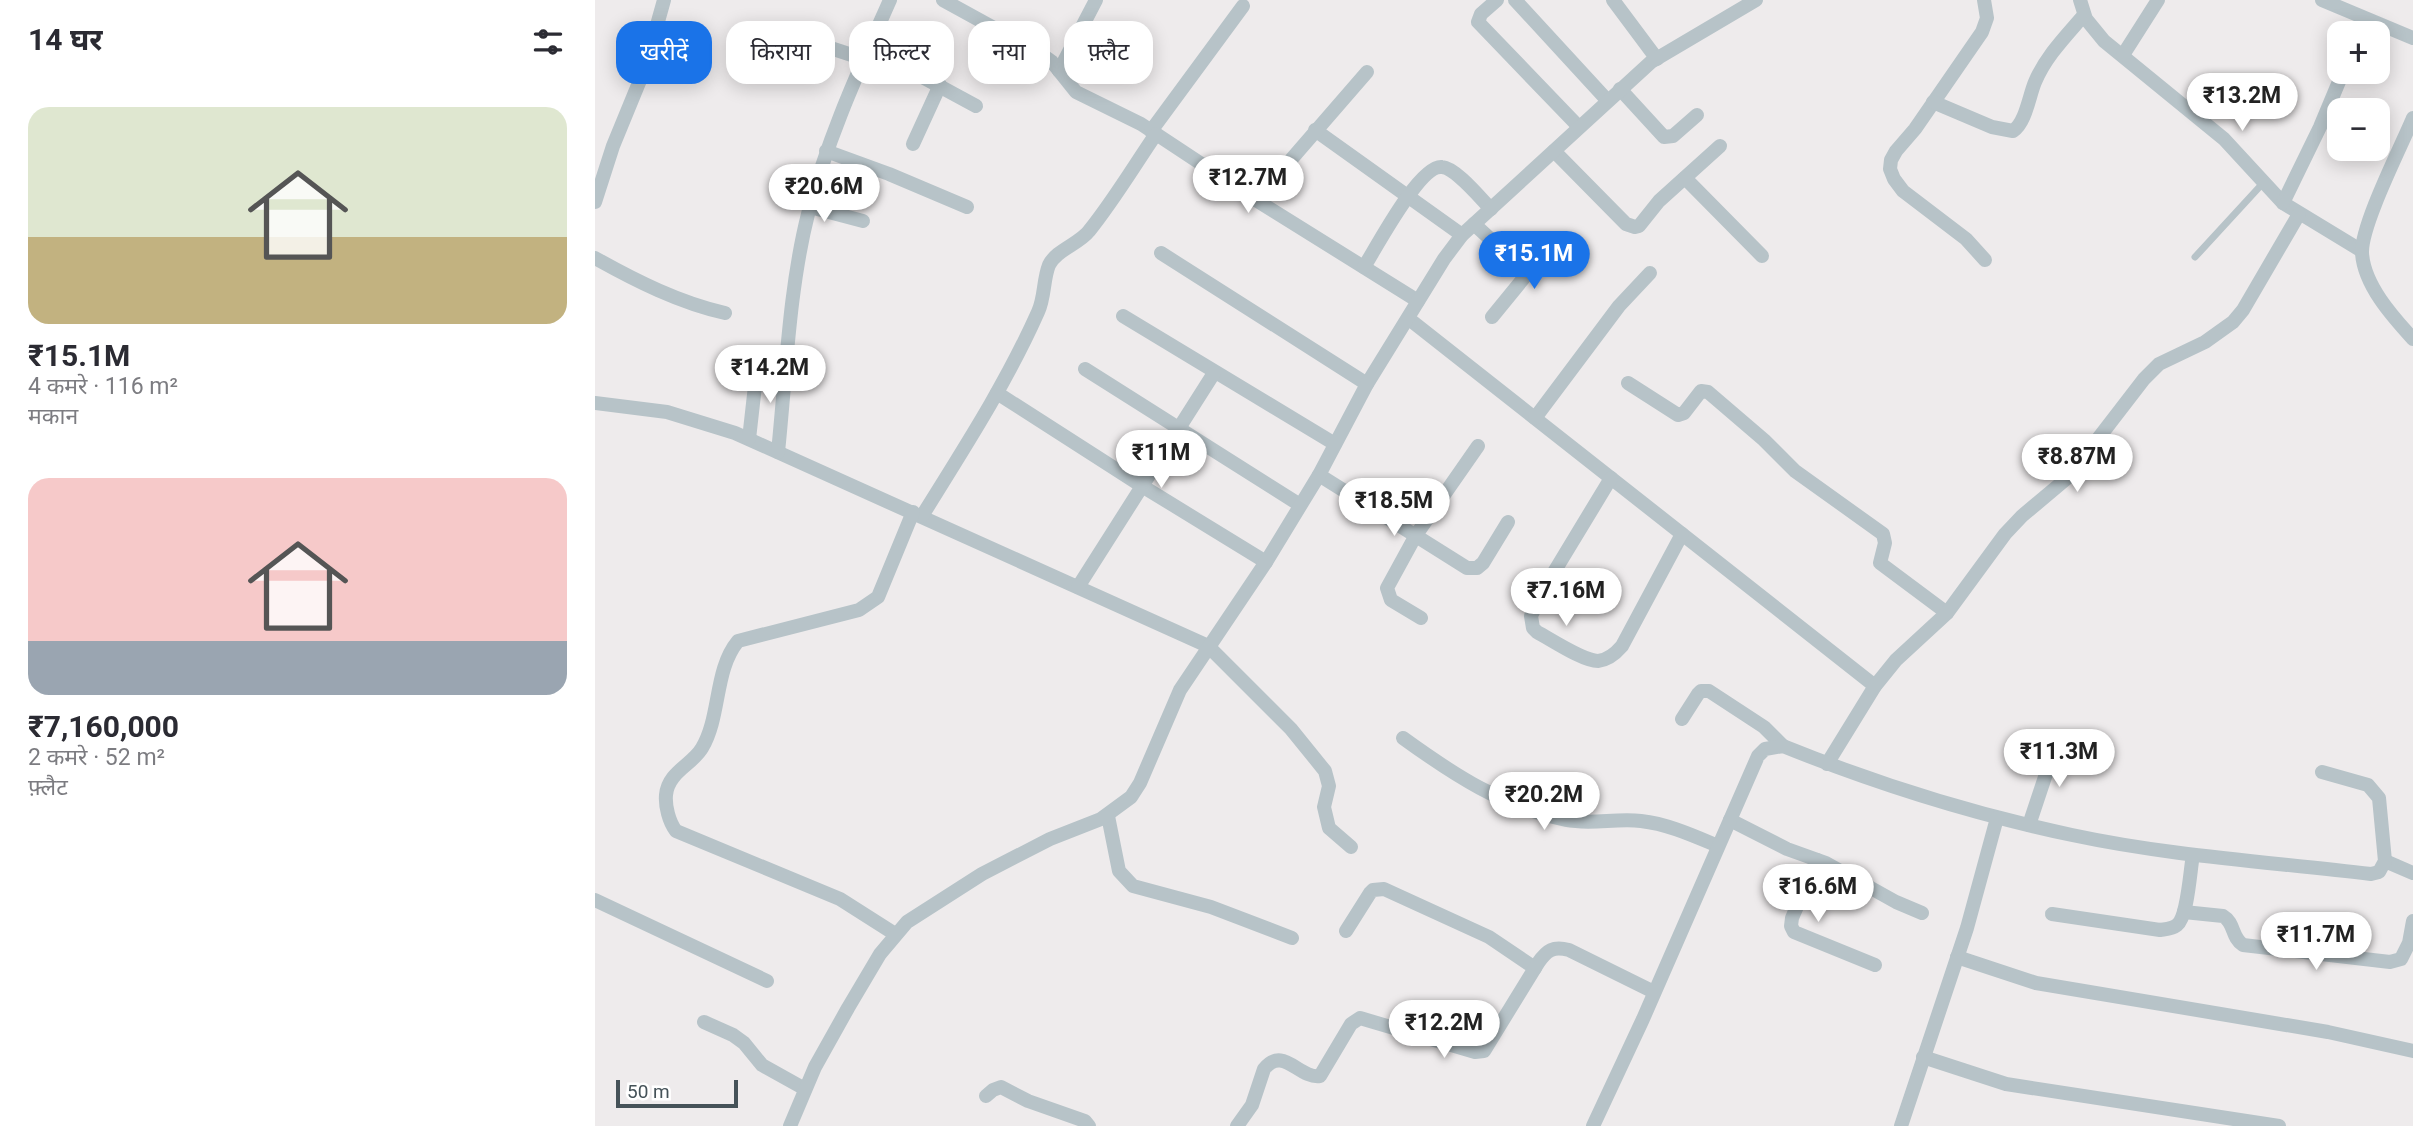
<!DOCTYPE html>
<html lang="hi">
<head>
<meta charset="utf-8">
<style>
	body { margin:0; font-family:Roboto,"Noto Sans Devanagari",sans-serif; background:#f2f2f3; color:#2b2b33; height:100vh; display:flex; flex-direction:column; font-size:26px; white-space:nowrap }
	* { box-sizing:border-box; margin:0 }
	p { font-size:23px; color:#7c7c81 }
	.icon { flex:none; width:38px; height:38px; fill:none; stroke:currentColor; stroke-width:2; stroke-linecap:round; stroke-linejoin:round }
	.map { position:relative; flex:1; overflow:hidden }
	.panel { display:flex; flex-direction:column; background:#fff; width:595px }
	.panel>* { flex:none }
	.banner { position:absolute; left:21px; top:21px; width:665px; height:63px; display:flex; gap:14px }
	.buttons { position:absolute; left:1732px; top:21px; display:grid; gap:14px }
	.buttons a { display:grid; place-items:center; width:63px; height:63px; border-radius:14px; background:#fff; box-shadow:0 4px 18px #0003; font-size:35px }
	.scale { position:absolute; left:21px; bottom:18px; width:122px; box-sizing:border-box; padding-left:7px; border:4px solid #455258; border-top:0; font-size:19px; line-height:24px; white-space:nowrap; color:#455258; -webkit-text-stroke:5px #fff; paint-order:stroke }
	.price { position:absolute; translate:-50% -60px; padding:0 16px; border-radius:24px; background:#fff; color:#222; font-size:23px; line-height:46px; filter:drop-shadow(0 2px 4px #0008) }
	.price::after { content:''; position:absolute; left:50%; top:42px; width:21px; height:16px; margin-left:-10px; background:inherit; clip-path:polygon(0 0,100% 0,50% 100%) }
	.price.active { background:#1a73e8; color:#fff }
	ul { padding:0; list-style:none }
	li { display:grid; align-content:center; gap:14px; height:371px; padding:0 28px }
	li span { display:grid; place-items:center; height:217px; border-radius:21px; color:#555 }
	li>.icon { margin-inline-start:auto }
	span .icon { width:126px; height:126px; fill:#fffc; stroke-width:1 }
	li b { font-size:30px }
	h2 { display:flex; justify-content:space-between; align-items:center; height:84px; padding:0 28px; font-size:30px }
	.chip { padding:0 24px; border-radius:21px; background:#fff; box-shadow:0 4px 18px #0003; font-size:24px; line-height:63px }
	.chip.active { background:#1a73e8; color:#fff }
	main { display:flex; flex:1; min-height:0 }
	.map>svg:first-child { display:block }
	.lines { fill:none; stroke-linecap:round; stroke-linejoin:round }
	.lane { stroke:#b7c3c8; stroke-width:7 }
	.street { stroke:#b7c3c8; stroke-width:14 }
</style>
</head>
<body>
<main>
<section class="panel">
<h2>14 घर<svg class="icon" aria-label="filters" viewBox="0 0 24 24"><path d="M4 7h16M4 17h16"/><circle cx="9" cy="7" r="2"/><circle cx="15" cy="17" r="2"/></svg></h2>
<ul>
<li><span style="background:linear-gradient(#dfe7d0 60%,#c2b280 0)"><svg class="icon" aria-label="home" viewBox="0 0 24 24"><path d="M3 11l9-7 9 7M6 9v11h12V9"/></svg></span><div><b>₹15.1M</b><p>4 कमरे · 116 m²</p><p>मकान</p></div></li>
<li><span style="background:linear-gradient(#f6c9c9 75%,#9aa5b1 0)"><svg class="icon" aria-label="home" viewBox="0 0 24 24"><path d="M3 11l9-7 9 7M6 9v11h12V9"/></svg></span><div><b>₹7,160,000</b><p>2 कमरे · 52 m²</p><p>फ़्लैट</p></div></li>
</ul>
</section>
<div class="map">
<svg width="1818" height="1126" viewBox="0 0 1818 1126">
	<rect width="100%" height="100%" fill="#eeebec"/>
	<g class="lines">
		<polyline class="lane" points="1600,257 1669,182"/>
		<g class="street">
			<polyline points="348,0 446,54 457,62 481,92 546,124 661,200 823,301"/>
			<polyline points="902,0 886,14 883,22 984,127"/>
			<polyline points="920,0 1012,100"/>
			<polyline points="1018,0 1062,59"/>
			<polyline points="1389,0 1392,18 1387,32 1320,129 1301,151 1296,160 1295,169 1299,179 1308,191 1371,239 1390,260"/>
			<polyline points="1485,0 1491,19 1509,41 1629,139 1688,203 1767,251"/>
			<polyline points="1727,0 1818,38"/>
			<polyline points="205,38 269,59"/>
			<polyline points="274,48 381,106"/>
			<polyline points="1528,55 1563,0"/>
			<polyline points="464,71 501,0"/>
			<polyline points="1025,89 1069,137 1078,136 1102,115"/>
			<path d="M1338 102 1397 127 1418 131C1431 122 1434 96 1440 82 1451 56 1471 36 1489 15"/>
			<path d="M1818 118C1806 147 1766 225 1767 253 1769 285 1797 316 1818 339"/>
			<polyline points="720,130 867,235"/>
			<polyline points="556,131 648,6"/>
			<polyline points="318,144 345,85"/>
			<polyline points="231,151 294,174 372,207"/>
			<polyline points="959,151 1031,224 1040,227 1044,226 1064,201 1125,146"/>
			<polyline points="1090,178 1167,256"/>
			<polyline points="661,200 772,72"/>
			<polyline points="0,202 18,146 50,68 69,0"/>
			<polyline points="1688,203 1725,127 1748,72"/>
			<polyline points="215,207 268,221"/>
			<polyline points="879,224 932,273"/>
			<polyline points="566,253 772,384"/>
			<path d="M0 258C41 281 85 303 130 313"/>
			<path d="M769 267C781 248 825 164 847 167 861 168 886 199 896 209"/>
			<polyline points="528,316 740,444"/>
			<polyline points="897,317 950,252 972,248"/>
			<polyline points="814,319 1280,686"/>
			<polyline points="490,369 705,505"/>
			<polyline points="1033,383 1083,415 1089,413 1106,391 1113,392 1169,440 1200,471 1288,534 1290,543 1285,563 1352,613"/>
			<polyline points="402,393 547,486 671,562"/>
			<polyline points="0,403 72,412 140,433 613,646 696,729 730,771 734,786 729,807 734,828 756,847"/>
			<polyline points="940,418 1024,306 1055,273"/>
			<polyline points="154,439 162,368"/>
			<path d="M183 452C191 375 194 289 213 214 232 139 264 70 295 0"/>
			<polyline points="724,475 872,568 882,568 888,563 913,522"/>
			<path d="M1016 478 947 592 936 616 938 628 942 632C957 640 988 661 1003 661 1013 660 1021 653 1027 646L1087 534"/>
			<path d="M327 516C368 450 411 384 443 312 450 297 448 280 454 265 461 250 484 244 494 231 519 200 539 166 561 134"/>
			<polyline points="483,587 619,373"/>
			<polyline points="826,618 796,600 792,588 821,535 883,446"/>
			<polyline points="1087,719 1103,694 1106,691 1114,691 1169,727 1188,746"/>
			<path d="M808 738C859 775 908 807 971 820 996 825 1021 818 1046 821 1073 824 1099 836 1123 846"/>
			<polyline points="1232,764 1280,686 1301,660 1352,613 1410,534 1427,516 1483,469 1502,440 1549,379 1564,364 1610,342 1638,322 1648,310 1704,214"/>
			<polyline points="513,816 524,871 538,886 616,907 697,938"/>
			<polyline points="1135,820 1192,849 1231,863 1301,902 1327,913"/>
			<polyline points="1434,825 1462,741"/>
			<polyline points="1222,860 1197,918 1196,926 1199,932 1280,965"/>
			<polyline points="1790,861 1818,873"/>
			<polyline points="0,900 172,981"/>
			<path d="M1589 912 1628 916C1640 923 1636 937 1648 945L1795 962 1806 959 1814 943 1818 921"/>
			<path d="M1457 914 1565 930C1571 929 1577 929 1582 925 1593 916 1595 870 1598 855"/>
			<polyline points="751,931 775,893 778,890 789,889 894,937 940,968"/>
			<path d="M300 934 245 899 81 831C74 822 70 806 71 795 73 772 97 765 107 748 126 716 119 670 143 641L264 610 283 597 318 512"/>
			<polyline points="1362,957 1441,983 1733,1032 1818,1051"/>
			<polyline points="109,1022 138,1035 149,1043 167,1065 210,1089"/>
			<polyline points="1328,1057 1411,1084 1684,1126"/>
			<polyline points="391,1096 398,1090 406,1087 433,1101 490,1121 494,1126"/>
			<polyline points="195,1126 220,1067 253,1008 285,954 312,922 387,874 455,839 506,819 536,797 545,783 585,690 671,562 724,475 772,384 849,259 867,235 1056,62 1161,0"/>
			<path d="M642 1126 657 1105 669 1069C688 1045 704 1079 725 1076L756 1024 765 1018 880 1052 889 1051 943 963C952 950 958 946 974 950L1059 992"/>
			<path d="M998 1126 1048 1019 1163 756 1170 749 1188 746C1282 784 1378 814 1477 835 1575 856 1676 862 1776 874L1784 872 1790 861 1784 798 1773 785 1727 772"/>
			<polyline points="1306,1126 1372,928 1402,818"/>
		</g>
	</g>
</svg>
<div class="buttons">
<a>+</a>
<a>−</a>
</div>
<div class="scale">50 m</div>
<b class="price" style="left:1647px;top:133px">₹13.2M</b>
<b class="price" style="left:653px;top:215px">₹12.7M</b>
<b class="price" style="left:229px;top:224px">₹20.6M</b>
<b class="price active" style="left:939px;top:291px">₹15.1M</b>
<b class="price" style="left:175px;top:405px">₹14.2M</b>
<b class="price" style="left:566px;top:490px">₹11M</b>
<b class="price" style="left:1482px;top:494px">₹8.87M</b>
<b class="price" style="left:799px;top:538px">₹18.5M</b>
<b class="price" style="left:971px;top:628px">₹7.16M</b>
<b class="price" style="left:1464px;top:789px">₹11.3M</b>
<b class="price" style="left:949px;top:832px">₹20.2M</b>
<b class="price" style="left:1223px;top:924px">₹16.6M</b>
<b class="price" style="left:1721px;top:972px">₹11.7M</b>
<b class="price" style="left:849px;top:1060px">₹12.2M</b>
<div class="banner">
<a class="chip active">खरीदें</a>
<a class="chip">किराया</a>
<a class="chip">फ़िल्टर</a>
<a class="chip">नया</a>
<a class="chip">फ़्लैट</a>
</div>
</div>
</main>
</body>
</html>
